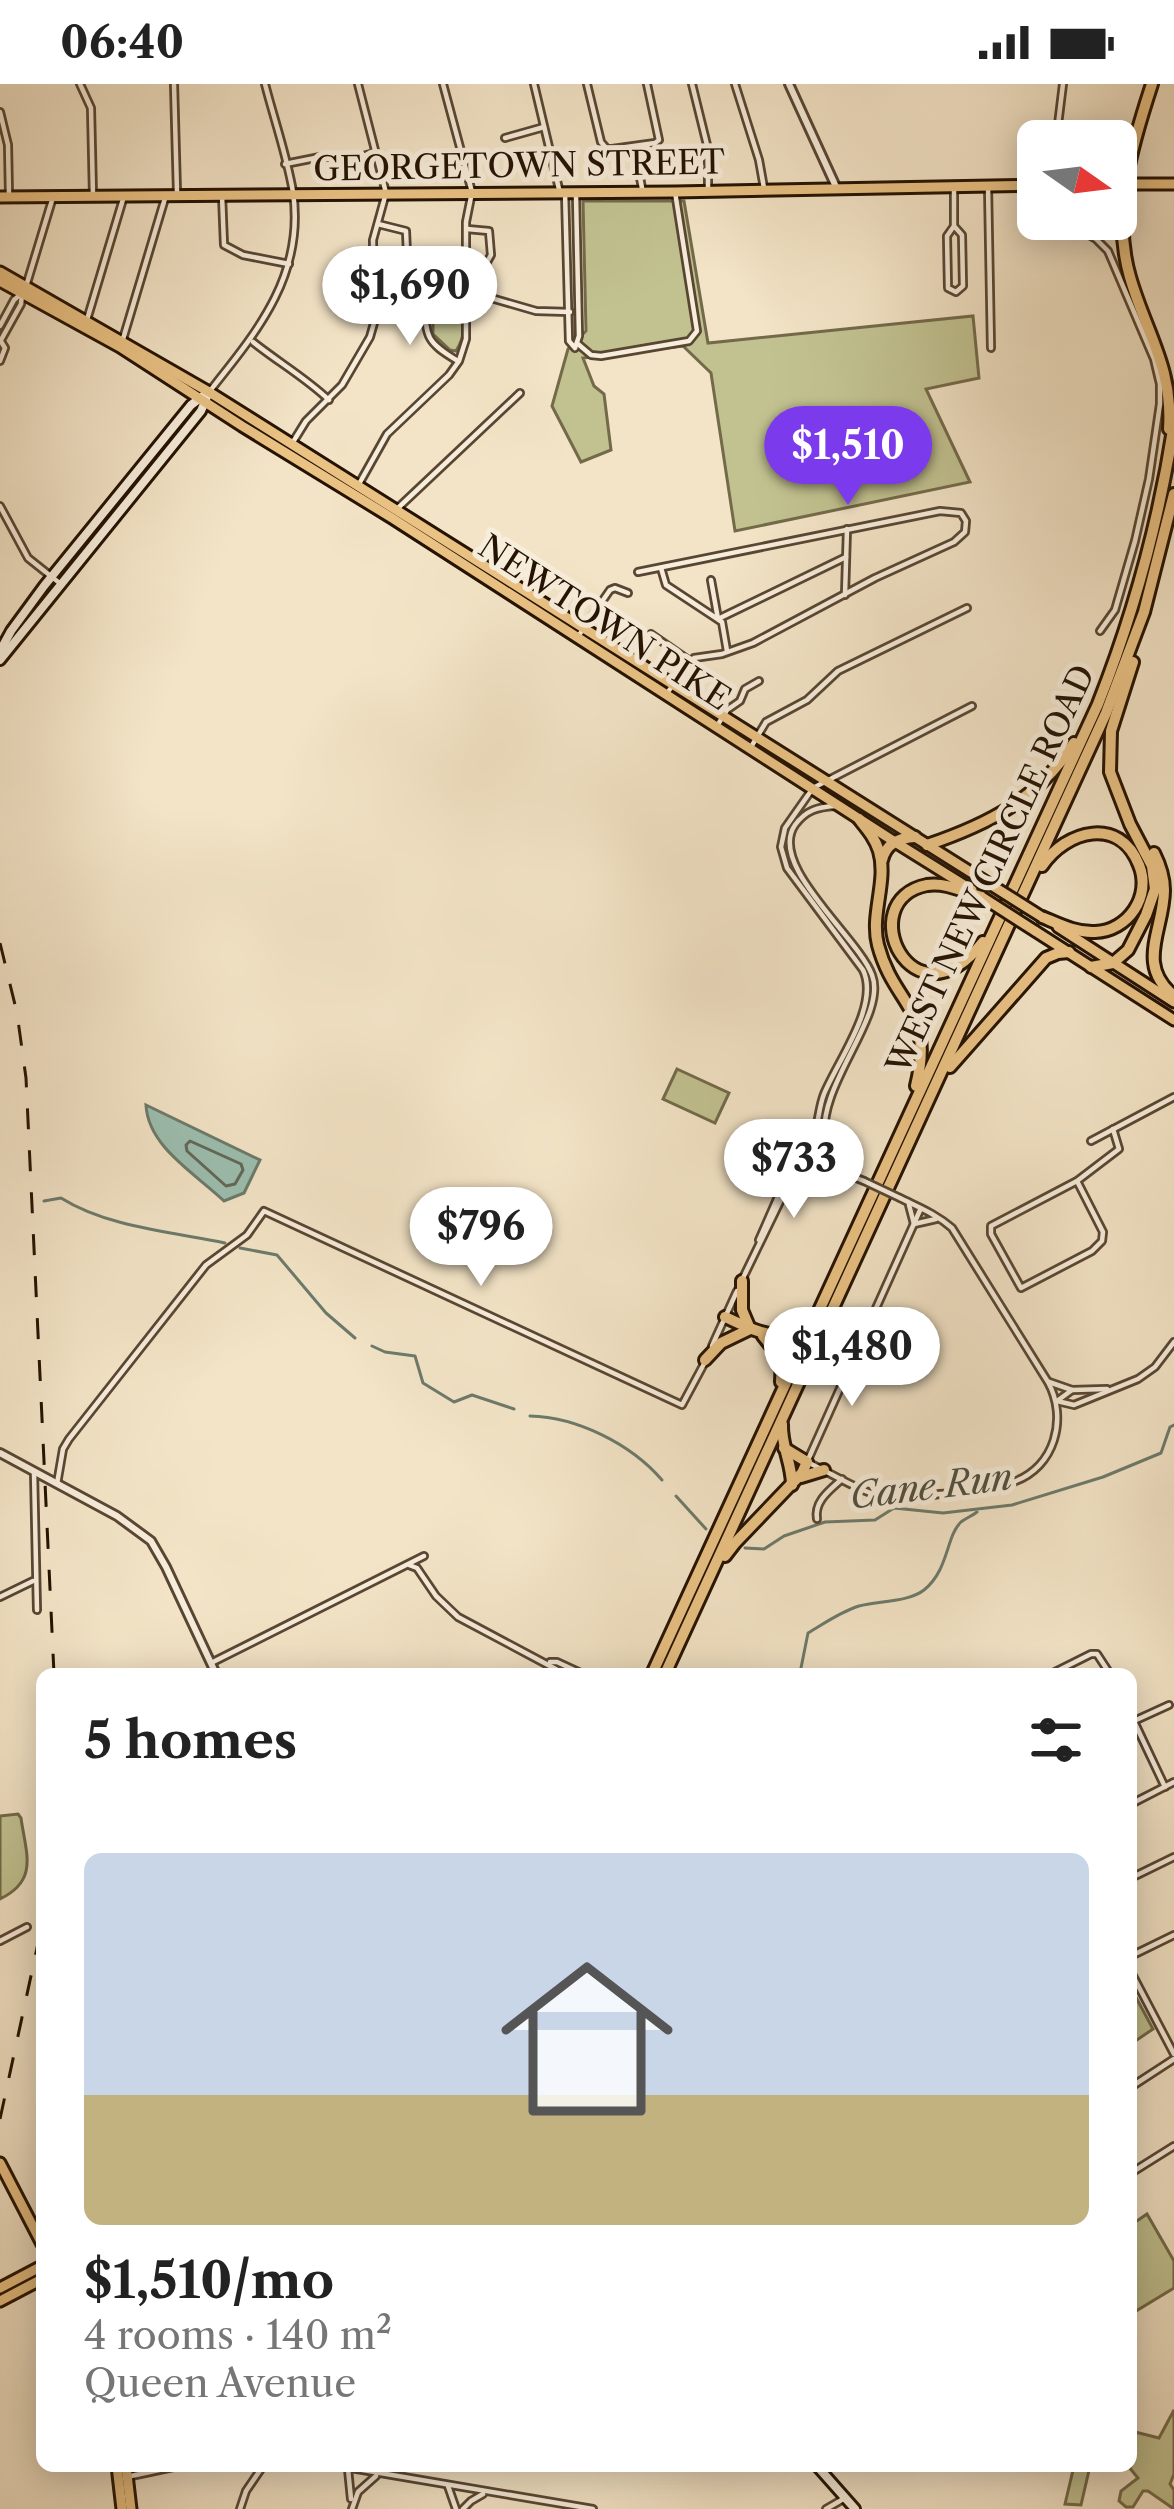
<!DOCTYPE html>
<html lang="en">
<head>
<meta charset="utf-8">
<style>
	body { margin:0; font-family:"Libre Caslon Text",serif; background:#f2f2f2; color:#222; height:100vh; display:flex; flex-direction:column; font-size:45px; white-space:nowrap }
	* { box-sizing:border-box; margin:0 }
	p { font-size:39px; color:#767676 }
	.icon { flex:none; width:66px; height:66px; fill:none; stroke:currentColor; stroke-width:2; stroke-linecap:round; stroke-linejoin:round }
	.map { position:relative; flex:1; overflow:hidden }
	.panel { position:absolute; left:36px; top:1584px; width:1101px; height:804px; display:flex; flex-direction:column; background:#fff; border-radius:18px; box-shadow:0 6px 30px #0003 }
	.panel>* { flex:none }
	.needle { width:78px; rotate:104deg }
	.controls { position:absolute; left:1017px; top:36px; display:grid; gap:24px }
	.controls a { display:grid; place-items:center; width:120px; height:120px; border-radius:18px; background:#fff; box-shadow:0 6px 30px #0003; font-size:60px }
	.price { position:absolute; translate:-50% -102px; padding:0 27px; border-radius:42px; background:#fff; color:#222; font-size:39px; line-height:78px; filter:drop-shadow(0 3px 6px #0008) }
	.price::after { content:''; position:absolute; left:50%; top:72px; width:36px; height:27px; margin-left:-18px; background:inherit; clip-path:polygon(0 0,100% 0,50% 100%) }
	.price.current { background:#7c3aed; color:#fff }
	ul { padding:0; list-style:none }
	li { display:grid; align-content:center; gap:24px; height:636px; padding:0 48px }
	li span { display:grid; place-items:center; height:372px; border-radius:18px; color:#555 }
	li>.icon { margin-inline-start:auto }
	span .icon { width:216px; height:216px; fill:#fffc; stroke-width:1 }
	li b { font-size:51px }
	h2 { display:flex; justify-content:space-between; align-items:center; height:144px; padding:0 48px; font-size:51px }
	.status { display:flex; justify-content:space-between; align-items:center; height:84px; padding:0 60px; background:#fff; direction:ltr }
	.status svg { height:33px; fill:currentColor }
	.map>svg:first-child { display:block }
	.green { fill:#c2c291; stroke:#736a4a; stroke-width:3 }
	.water { fill:#9cbfb1; stroke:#6c7a6b; stroke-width:3 }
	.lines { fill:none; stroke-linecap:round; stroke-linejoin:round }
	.shore { stroke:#60685a; stroke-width:3 }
	.stream { stroke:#6c7a6b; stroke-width:3 }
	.minor-casing { stroke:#584633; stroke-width:10 }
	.tertiary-casing { stroke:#584633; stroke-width:12 }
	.secondary-casing { stroke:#241202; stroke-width:14 }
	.primary-casing { stroke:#241202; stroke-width:15 }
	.trunk-casing { stroke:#241202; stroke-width:15 }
	.motorway-casing { stroke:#241202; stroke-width:16 }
	.minor { stroke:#f7eddb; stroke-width:4.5 }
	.tertiary { stroke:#f7eddb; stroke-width:6 }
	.secondary { stroke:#f7eddb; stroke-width:8 }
	.primary { stroke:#eac284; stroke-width:9 }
	.trunk { stroke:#eac284; stroke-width:9 }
	.motorway { stroke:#eac284; stroke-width:10 }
	.rail { stroke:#241202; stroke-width:3; stroke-dasharray:21 21; stroke-linecap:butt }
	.minor-bridge-casing { stroke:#584633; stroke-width:10; stroke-linecap:butt }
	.trunk-bridge-casing { stroke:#241202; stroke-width:15; stroke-linecap:butt }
	.minor-bridge { stroke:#f7eddb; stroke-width:4.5 }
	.trunk-bridge { stroke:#eac284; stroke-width:9 }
	.labels { text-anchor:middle; stroke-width:10; stroke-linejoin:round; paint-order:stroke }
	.street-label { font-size:33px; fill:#241202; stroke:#f7eddb }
	.water-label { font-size:36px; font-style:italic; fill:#4e4f3f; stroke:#f7eddb }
</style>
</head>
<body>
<div class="status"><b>06:40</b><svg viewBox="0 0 49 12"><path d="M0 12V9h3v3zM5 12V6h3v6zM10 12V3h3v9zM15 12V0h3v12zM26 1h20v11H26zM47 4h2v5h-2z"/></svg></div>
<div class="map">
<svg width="1174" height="2425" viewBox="0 0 1174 2425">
	<rect width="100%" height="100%" fill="#f3e4c7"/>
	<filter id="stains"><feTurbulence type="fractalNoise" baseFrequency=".00167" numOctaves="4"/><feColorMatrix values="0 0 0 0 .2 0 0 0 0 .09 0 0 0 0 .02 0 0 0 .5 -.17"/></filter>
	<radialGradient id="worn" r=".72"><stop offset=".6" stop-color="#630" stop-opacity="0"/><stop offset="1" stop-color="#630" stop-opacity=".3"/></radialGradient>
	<g class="green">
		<polygon points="583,117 684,117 708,259 973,232 979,294 926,305 970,398 735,447 711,289 683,262 583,274 594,302 604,310 611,366 581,378 552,322 568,265 586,247"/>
		<path d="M455 219 461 220C468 234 464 255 456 267L450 266 433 250V221Z"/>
		<polygon points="677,985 729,1009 715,1039 663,1015"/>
		<path d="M18 1730 21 1734C26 1770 39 1796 0 1815V1732Z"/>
		<polygon points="1131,1904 1153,1945 1131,1960"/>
		<polygon points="1147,2130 1174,2177 1174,2204 1131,2230 1131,2141"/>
		<polygon points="1174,2326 1174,2390 1170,2400 1174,2406 1174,2425 1148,2407 1143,2407 1133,2423 1126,2423 1119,2417 1121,2407 1138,2394 1128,2382 1131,2382 1131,2347 1159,2354"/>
		<polygon points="1074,2382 1090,2382 1081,2421 1065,2420"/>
	</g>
	<path class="water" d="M146 1021 260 1076 244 1109 224 1117C196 1090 148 1063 146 1021Z"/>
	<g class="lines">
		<polygon class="shore" points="190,1057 241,1080 243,1086 235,1100 226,1102 187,1067 186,1061"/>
		<g class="stream">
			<path d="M44 1117 61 1114C107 1143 172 1148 225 1159"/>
			<polyline points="240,1164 277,1171 326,1229 355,1254"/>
			<polyline points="372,1262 385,1268 415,1272 423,1299 454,1318 472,1311 514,1325"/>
			<path d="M530 1332C577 1333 631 1360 662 1396"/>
			<polyline points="676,1412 706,1445"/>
			<polyline points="745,1464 764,1465 784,1452 825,1438 875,1436 894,1424 943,1429 1012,1421 1103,1393 1161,1369 1170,1343 1174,1341"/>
			<path d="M797 1590 801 1584 808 1549C825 1539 840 1528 859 1522 878 1517 909 1518 924 1506 949 1486 946 1452 961 1438 966 1434 972 1432 977 1428"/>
		</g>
		<g class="minor-casing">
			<g id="minor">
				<polyline points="80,0 91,24 93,112"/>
				<polyline points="174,0 177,108"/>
				<polyline points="534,0 559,105"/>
				<polyline points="587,0 601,58 607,65 612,65 655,59 659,56 647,0"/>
				<polyline points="692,0 708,65 708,106"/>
				<polyline points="735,0 759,76 764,104"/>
				<polyline points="0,28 8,61 9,111"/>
				<polyline points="505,54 544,43"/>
				<polyline points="1056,57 1063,0"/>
				<polyline points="634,63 642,104"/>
				<polyline points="285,80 320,73 359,73 374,69"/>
				<polyline points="988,102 991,264"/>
				<polyline points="565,108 569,257 575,264 579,252 576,112"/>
				<polyline points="222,111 224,161 243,171 289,180"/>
				<polyline points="1061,135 1096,155 1108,167 1154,275 1160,300 1160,320 1149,395 1135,457 1115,526 1100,547"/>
				<polyline points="954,142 962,151 963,202 956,208 948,204 947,152 954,142 954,103"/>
				<polyline points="467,145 489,147 491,171 487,178 467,178"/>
				<polyline points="373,177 402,177 407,170 406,147 378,140"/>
				<polyline points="27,199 53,113"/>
				<path d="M425 214C426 252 424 257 458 277"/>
				<polyline points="374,215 491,214 536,227 570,228"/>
				<polyline points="86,239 124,112"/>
				<polyline points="0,242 14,216 22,209"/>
				<polyline points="123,255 166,111"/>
				<polyline points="1,256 21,220 22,210"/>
				<path d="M253 258C278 278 306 294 329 316"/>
				<polyline points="578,260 591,271 601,272 689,257 697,247 675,108"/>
				<polyline points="0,277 5,264 0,256"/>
				<path d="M209 308C257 248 305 191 293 108 287 72 274 35 265 0"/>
				<polyline points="293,358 306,337 342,301 370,253 374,239 373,156 386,109 358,0"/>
				<polyline points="359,400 387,350 449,291 459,277 466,255 466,138 472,108 443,0"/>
				<polyline points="0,422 28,474 62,501"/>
				<polyline points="398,424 520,309"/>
				<polyline points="661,484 666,501 722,538 727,567"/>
				<polyline points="638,488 940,427 961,429 966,437 965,448 954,458 875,494 753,559 722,570 694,574 667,609"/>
				<polyline points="711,496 718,535 846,473"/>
				<polyline points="845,511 847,445"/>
				<polyline points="651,550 690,577"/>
				<polyline points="577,554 610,506 615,504 628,509"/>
				<polyline points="717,642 727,626 740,617 745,605 759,597"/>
				<polyline points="751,663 766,638 807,616 838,587 967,524"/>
				<circle cx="818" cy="1068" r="13"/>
				<path d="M812 1056C819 1041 818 1025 824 1010 838 976 880 921 863 886L787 784 781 763 785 744 813 704 972 622"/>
				<path d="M825 1057C816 1001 888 932 872 891 858 853 767 781 795 741 806 726 818 723 835 722"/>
				<polyline points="1091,1057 1174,1013"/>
				<polyline points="831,1071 849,1088"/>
				<polyline points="824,1081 864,1097"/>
				<polyline points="1077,1097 1103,1148 1102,1157 1092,1167 1021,1204 991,1150 991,1142 1077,1097 1119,1065 1113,1045"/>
				<path d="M900 1114C918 1123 936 1130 952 1144L1048 1298C1068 1334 1055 1384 1013 1398 991 1407 964 1408 940 1410 922 1412 901 1417 884 1413 858 1407 831 1389 807 1378L921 1124"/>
				<polyline points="909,1121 914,1140 936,1135"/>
				<polyline points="759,1156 788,1090 805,1065"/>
				<polyline points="742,1196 790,1097 800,1086 813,1081"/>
				<polyline points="712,1262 737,1207"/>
				<polyline points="1049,1298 1072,1306"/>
				<polyline points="1057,1317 1074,1321 1138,1295 1155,1283 1174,1258"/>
				<polyline points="1057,1317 1072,1306 1107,1305"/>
				<polyline points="34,1388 37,1526"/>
				<polyline points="57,1400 63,1365 69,1355 206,1181 247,1151 264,1127 682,1321 705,1278"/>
				<path d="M817 1435C814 1417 830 1406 842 1395"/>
				<polyline points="409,1481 417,1484 436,1512 458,1533 565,1590"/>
				<polyline points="0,1513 33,1497"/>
				<polyline points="550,1578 557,1578 583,1590"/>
				<polyline points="211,1579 424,1472"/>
				<polyline points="1051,1590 1091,1570 1097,1570 1110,1590"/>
				<polyline points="1131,1631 1165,1703"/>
				<polyline points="1134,1637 1169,1621"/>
				<polyline points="1131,1720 1174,1698"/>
				<polyline points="1131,1794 1174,1773"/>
				<polyline points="0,1857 27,1843"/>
				<polyline points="1131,1872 1174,1851"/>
				<polyline points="1131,1888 1174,1970"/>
				<polyline points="1131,2003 1174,1975"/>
				<polyline points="1131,2089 1174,2062"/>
				<polyline points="339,2382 593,2425"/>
				<polyline points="348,2385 351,2415"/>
				<polyline points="131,2392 178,2382"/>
				<polyline points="448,2402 456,2425"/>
				<polyline points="240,2425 246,2407 263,2382"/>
				<polyline points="352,2425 358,2408 376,2392"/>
				<polyline points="463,2425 471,2417 483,2410"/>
				<polyline points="826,2425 845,2414"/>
			</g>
		</g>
		<g class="tertiary-casing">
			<g id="tertiary">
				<polyline points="789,0 837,105"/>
				<polyline points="0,1369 117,1432 151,1457 166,1483 216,1590"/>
			</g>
		</g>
		<g class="secondary-casing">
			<g id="secondary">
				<polyline points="0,567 11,547 44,502 191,321 203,312"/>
				<polyline points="0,576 201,327 209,308"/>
				<polyline points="817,2382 855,2425"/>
			</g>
		</g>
		<g class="primary-casing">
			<g id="primary">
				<polyline points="1116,100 1174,100"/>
				<polyline points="0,113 675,108 1038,101"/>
				<polyline points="0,188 209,308 915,753"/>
				<polyline points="0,197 120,263 242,342 392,434 895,758"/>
				<polyline points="0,2079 42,2160"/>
			</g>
		</g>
		<g class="trunk-casing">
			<g id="trunk">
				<polyline points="915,753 988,799"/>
				<polyline points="895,758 972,806"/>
				<polyline points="1058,843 1174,918"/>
				<polyline points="1035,847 1174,936"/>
				<polyline points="0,2204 42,2182"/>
				<polyline points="0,2217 42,2195"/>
				<polyline points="117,2382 122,2425"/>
				<polyline points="126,2382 131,2425"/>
			</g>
		</g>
		<g class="motorway-casing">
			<g id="motorway">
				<path d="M1152 0C1132 61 1111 128 1130 193 1146 249 1173 283 1169 345"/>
				<path d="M859 735C867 745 875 754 879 767 888 797 870 830 878 861 894 922 935 924 916 1002"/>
				<path d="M927 761C989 740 1038 715 1074 659"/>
				<path d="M1154 769C1160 781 1164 793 1164 806 1164 846 1135 880 1174 912"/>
				<path d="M882 776C886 760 898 754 915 753"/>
				<path d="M982 813C964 808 946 798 927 801 851 816 912 948 983 858"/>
				<path d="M1042 833C1059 840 1076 849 1095 848 1128 847 1152 812 1139 781 1120 732 1066 746 1042 782"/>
				<polyline points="1091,883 1113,879 1128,866 1146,831 1155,805 1152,782 1130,740 1110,688 1111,647 1133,578"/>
				<polyline points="950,983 1046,874 1058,869 1069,868"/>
				<path d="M725 1233C756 1247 787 1265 813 1233"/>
				<polyline points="763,1252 782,1276 781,1298"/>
				<polyline points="705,1276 721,1259 750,1245 742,1226 742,1197"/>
				<path d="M782 1340C781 1362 792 1379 792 1401"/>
				<polyline points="801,1393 824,1386"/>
				<polyline points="725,1472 735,1459 802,1389 807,1378 784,1364"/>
				<path d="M652 1590 1098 620C1134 529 1159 437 1174 340"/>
				<polyline points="665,1590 1106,629 1144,528 1174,410"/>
			</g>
		</g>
		<use href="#minor" class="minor"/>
		<use href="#tertiary" class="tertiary"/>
		<use href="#secondary" class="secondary"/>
		<use href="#primary" class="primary"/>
		<use href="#trunk" class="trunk"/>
		<use href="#motorway" class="motorway"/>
		<g class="rail">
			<polyline points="0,859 17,929 26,994 54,1590"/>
			<polyline points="0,2035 42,1841"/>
		</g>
		<g class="minor-bridge-casing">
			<polyline id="minor-bridge" points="864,1097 900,1114"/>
		</g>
		<g class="trunk-bridge-casing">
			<g id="trunk-bridge">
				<polyline points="988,799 1042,833"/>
				<polyline points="982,813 1035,847"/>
			</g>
		</g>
		<use href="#minor-bridge" class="minor-bridge"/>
		<use href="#trunk-bridge" class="trunk-bridge"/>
	</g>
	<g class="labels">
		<g class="street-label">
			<text transform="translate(519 81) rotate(-1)" y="12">GEORGETOWN STREET</text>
			<text transform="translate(605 538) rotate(33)" y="12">NEWTOWN PIKE</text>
			<text transform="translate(990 785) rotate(-65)" y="12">WEST NEW CIRCLE ROAD</text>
		</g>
		<g class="water-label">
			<text transform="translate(931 1402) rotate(-7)" y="13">Cane Run</text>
		</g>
	</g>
	<rect width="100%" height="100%" filter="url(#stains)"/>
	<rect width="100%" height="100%" fill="url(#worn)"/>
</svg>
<div class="controls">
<a><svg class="needle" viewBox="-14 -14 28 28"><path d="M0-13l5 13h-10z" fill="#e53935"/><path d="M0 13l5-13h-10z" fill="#767676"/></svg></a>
</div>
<b class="price" style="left:410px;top:264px">$1,690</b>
<b class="price current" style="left:848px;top:424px">$1,510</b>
<b class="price" style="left:794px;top:1137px">$733</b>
<b class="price" style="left:481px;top:1205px">$796</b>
<b class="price" style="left:852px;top:1325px">$1,480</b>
<section class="panel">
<h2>5 homes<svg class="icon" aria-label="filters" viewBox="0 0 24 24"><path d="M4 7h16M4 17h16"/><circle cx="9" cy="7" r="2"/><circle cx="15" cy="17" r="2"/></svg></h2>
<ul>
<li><span style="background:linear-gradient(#c9d6e8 65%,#c2b280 0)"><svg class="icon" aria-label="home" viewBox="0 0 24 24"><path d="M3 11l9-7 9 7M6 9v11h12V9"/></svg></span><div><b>$1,510/mo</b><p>4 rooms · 140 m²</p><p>Queen Avenue</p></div></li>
</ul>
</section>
</div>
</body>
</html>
